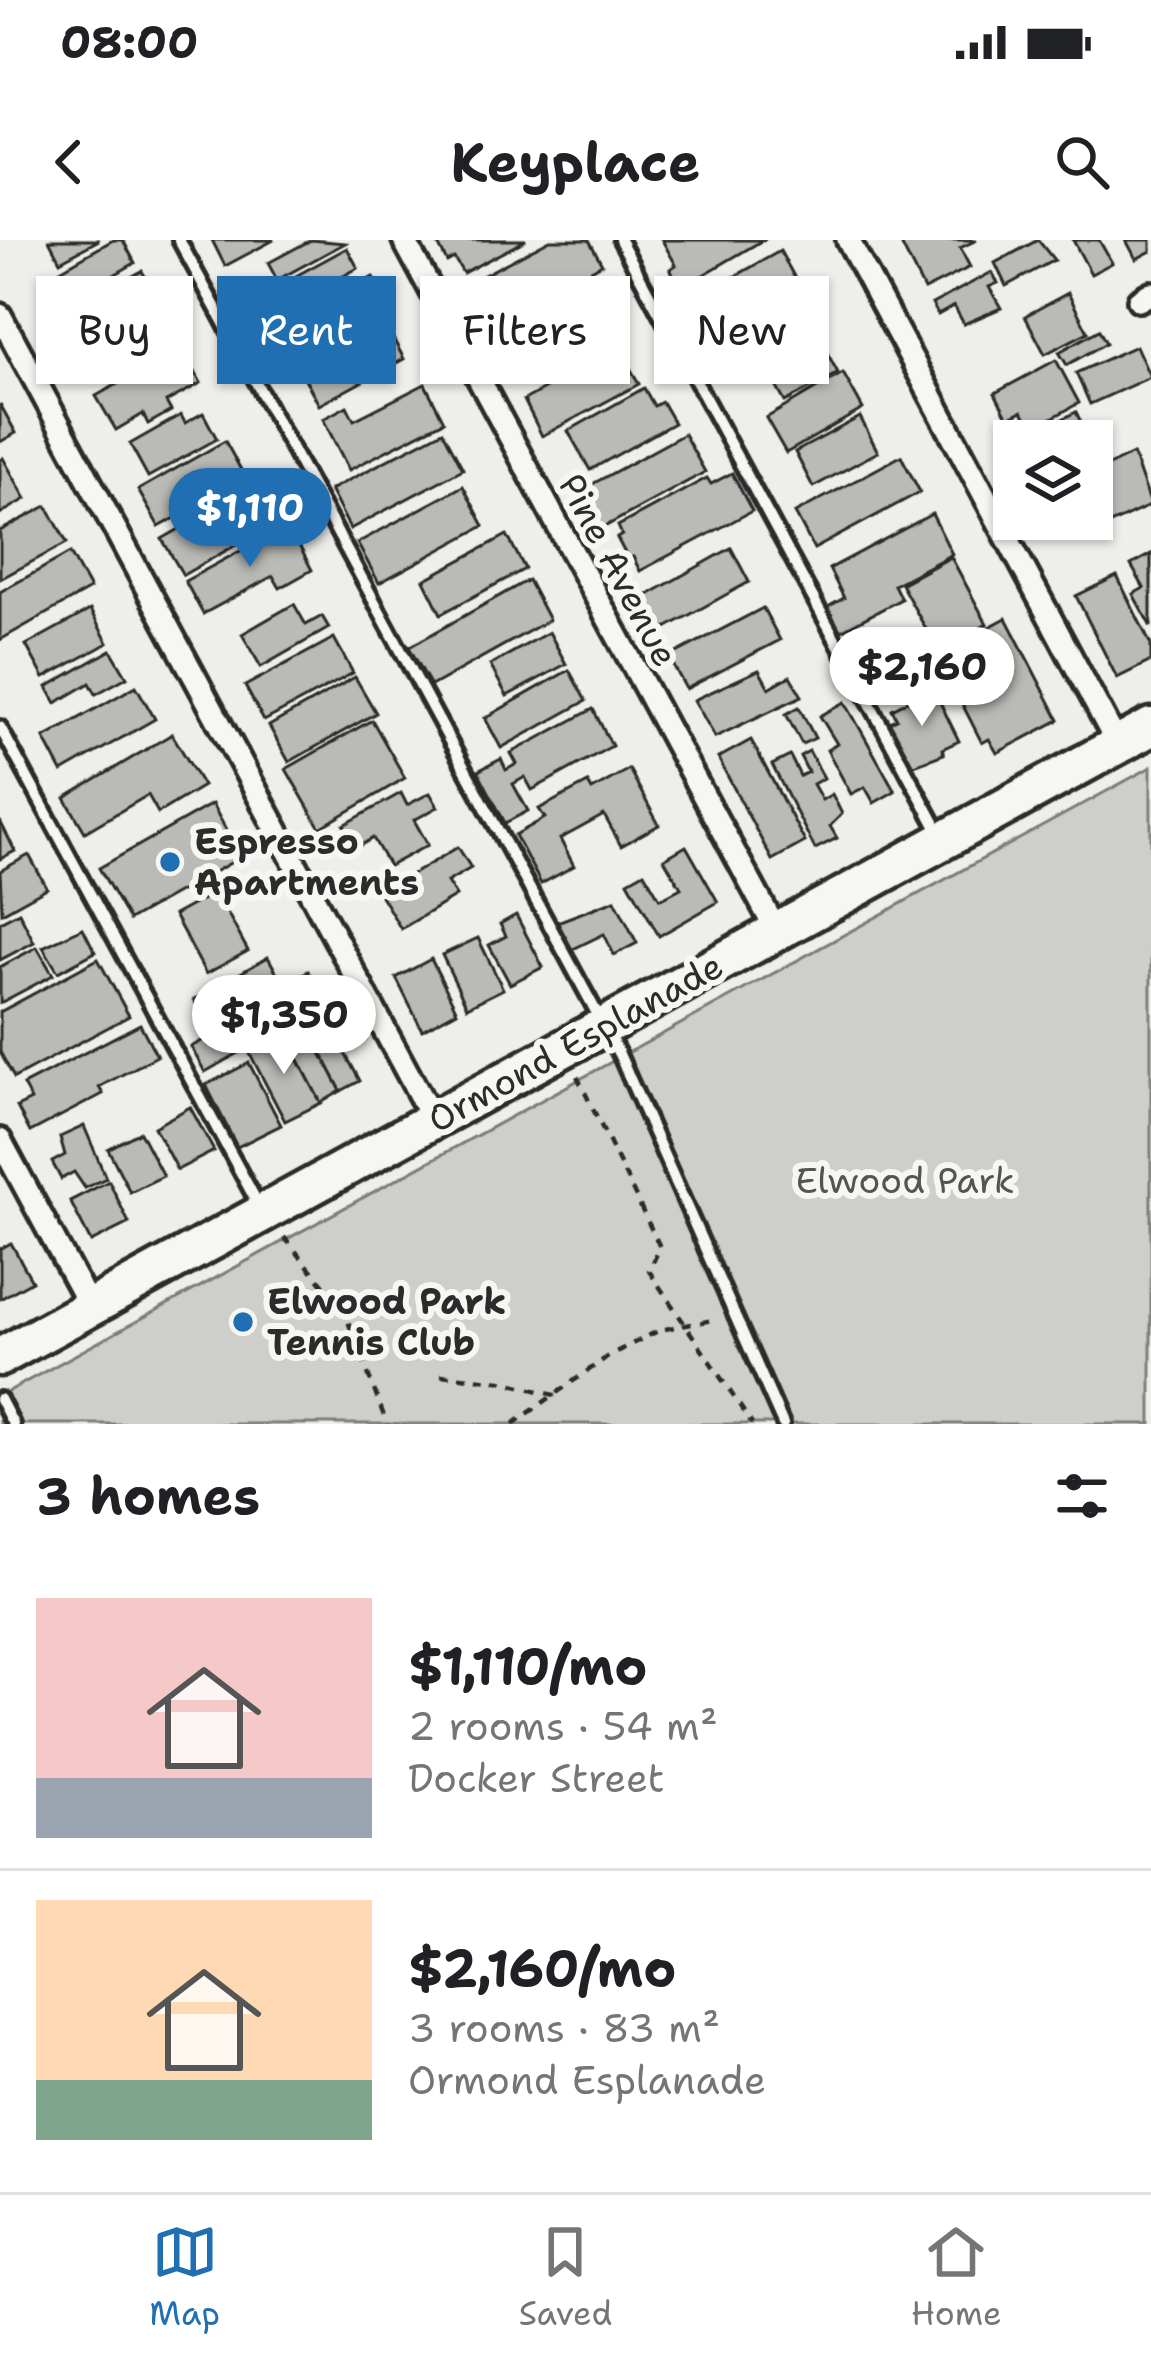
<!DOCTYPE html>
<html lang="en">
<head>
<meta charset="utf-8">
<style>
	body { margin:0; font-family:"Shantell Sans",sans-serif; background:#f6f6f6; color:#202124; height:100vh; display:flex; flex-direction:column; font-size:45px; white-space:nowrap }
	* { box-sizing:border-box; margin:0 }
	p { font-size:39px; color:#757577 }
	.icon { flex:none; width:66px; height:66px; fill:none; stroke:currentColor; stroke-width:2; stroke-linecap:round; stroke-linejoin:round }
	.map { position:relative; height:1184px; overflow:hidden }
	.drawer { display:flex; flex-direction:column; background:#fff; flex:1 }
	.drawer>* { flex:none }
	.hud { position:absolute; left:36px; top:36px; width:1080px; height:108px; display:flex; gap:24px }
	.buttons { position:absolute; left:993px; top:180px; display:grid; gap:24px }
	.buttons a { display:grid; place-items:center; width:120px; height:120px; border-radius:0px; background:#fff; box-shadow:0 3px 9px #0004; font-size:60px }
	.price { position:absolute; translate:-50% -102px; padding:0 27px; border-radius:42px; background:#fff; color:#222; font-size:39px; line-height:78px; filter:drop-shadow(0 3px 6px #0008) }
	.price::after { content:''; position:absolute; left:50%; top:72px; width:36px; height:27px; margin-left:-18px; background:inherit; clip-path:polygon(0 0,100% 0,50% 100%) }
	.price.active { background:#1f6fb2; color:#fff }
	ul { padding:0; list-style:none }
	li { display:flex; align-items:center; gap:36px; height:300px; padding:0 36px }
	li+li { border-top:3px solid #e0e0e0 }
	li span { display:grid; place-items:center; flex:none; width:336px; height:240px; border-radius:0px; color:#555 }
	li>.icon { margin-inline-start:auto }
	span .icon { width:144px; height:144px; fill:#fffc; stroke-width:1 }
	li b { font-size:51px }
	h2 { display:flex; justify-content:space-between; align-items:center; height:144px; padding:0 36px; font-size:51px }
	.pill { padding:0 42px; border-radius:0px; background:#fff; box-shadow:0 3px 9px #0004; font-size:42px; line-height:108px }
	.pill.active { background:#1f6fb2; color:#fff }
	.status { display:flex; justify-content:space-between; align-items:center; height:84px; padding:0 60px; background:#fff; direction:ltr }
	.status svg { height:33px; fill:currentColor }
	header { display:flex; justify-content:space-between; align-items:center; height:156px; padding:0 36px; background:#fff; font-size:54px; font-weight:700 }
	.dock { display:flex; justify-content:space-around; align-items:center; height:168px; border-top:3px solid #e0e0e0; background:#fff; font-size:33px; color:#757577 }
	.dock a { display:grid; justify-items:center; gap:6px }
	.dock .active { color:#1f6fb2 }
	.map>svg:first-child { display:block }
	.green { fill:#cececa; stroke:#7c7c7a; stroke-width:3 }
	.building { fill:#babab7; stroke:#2b2b2b; stroke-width:3 }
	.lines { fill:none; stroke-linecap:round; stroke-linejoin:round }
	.service-casing { stroke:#2b2b2b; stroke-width:20 }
	.minor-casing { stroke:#2b2b2b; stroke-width:30 }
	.primary-casing { stroke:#2b2b2b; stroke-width:45 }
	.path { stroke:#2b2b2b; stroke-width:4.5; stroke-dasharray:9 9; stroke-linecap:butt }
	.service { stroke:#f6f6f2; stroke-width:10 }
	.minor { stroke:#f6f6f2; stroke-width:21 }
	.primary { stroke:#f6f6f2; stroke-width:36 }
	.poi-dot { fill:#1f6fb2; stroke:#f6f6f2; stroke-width:4.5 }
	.labels { text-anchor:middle; stroke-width:12; stroke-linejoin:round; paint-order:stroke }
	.street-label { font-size:36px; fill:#2b2b2b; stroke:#f6f6f2 }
	.poi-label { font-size:36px; font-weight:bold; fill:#2b2b2b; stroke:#f6f6f2; text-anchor:start }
	.park-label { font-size:36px; fill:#545453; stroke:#f6f6f2 }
</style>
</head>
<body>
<div class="status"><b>08:00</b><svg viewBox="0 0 49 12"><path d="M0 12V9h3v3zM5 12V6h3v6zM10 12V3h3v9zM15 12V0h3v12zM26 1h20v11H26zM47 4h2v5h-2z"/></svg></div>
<header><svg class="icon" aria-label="back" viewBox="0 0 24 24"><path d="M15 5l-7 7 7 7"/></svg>Keyplace<svg class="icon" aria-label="search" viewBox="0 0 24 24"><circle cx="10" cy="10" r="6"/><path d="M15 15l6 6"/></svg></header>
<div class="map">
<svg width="1151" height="1184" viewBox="0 0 1151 1184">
	<rect width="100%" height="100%" fill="#eeeeea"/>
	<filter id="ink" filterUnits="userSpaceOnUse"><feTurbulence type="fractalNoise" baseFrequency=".00833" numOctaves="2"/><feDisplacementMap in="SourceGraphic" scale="24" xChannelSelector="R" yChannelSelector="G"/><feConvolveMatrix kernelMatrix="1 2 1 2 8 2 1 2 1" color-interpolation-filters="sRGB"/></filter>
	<g filter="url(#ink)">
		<polygon class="green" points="1151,527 1151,1184 0,1184 0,1156"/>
		<g class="building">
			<polygon points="49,0 99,0 60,21"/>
			<polygon points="113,0 123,0 135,23 63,64 48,37"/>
			<polygon points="212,0 274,0 225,26"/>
			<polygon points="311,0 345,3 277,40 268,23"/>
			<polygon points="436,0 526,0 463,33 454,18 447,22"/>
			<polygon points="550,0 589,0 602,24 487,86 465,45"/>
			<polygon points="662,0 763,0 681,48 670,29 676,25"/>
			<polygon points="910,0 977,0 960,8 970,27 924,50 901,4"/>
			<polygon points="1038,0 1054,20 1006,46 995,23"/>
			<polygon points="1073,0 1099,0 1112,23 1091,34"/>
			<polygon points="1126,0 1151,0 1151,11 1136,19"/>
			<polygon points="347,8 358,28 270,76 259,56"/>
			<polygon points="780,11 797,42 786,48 791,57 727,93 705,53"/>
			<polygon points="142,31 156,56 81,96 68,71"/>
			<polygon points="992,32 998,43 989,47 1001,68 964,84 954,66 938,75 932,64"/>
			<polygon points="373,37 390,66 305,113 289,84"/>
			<polygon points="605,39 626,79 513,138 492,98"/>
			<polygon points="1068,53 1088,92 1045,114 1025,76"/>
			<polygon points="801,57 820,91 742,134 730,112 739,107 732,95"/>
			<polygon points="691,61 704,85 679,99 666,74"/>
			<polygon points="126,78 142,107 105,127 89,98"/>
			<polygon points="388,89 404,119 319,165 303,135"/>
			<polygon points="1099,90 1106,103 1067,125 1059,112"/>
			<polygon points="818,96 838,133 785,162 765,126"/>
			<polygon points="1136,106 1150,137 1090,164 1076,133"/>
			<polygon points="182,108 201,143 166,162 171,171 148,184 143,174 116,190 96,156"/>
			<polygon points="619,108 639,144 542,196 524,160"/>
			<polygon points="1056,120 1079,163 1032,189 1022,171 1008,178 995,153"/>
			<polygon points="843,133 863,169 786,213 766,178"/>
			<polygon points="425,144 444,181 349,230 323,179 347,166 354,180"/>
			<polygon points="644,148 654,166 662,162 674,183 590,230 568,191"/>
			<polygon points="0,164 16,193 0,202"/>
			<polygon points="1076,172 1090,201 1030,201 1028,197"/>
			<polygon points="203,173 217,199 148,237 130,204 181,175 185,183"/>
			<polygon points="860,177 878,212 813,247 795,212"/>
			<polygon points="443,191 463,229 350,289 330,250"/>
			<polygon points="684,194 705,232 597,291 576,253"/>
			<polygon points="225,201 246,239 159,287 138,250"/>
			<polygon points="1133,214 1151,265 1080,298 1071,279 1092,279 1092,234"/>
			<polygon points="901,216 920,252 814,309 795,273"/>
			<polygon points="3,218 26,259 0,274 0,220"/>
			<polygon points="732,233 752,271 640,331 633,317 628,319 617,298 622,295 618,286 707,238 711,244"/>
			<polygon points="463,246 484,286 379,343 357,303"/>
			<polygon points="252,247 273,284 183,335 162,299"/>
			<polygon points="47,266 67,303 0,339 0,291"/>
			<polygon points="932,274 952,314 894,345 901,359 837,393 824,369 844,358 829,329"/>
			<polygon points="288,285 312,330 280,348 273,336 203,374 185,341"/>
			<polygon points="507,295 525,329 441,374 424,340"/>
			<polygon points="731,308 749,342 655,394 637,361"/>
			<polygon points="70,313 90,349 0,400 0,352"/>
			<polygon points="1151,314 1151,387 1133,354 1144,348 1131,325"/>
			<polygon points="951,317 987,384 938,411 901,344"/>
			<polygon points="1117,336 1151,405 1151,421 1117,438 1076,356"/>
			<polygon points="528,340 549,380 431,446 409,407"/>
			<polygon points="294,364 306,385 322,376 329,388 261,427 242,394"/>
			<polygon points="763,368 780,400 686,449 669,417"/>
			<polygon points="90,370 108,403 44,438 26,405"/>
			<polygon points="1006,378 1059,480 997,513 989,499 982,503 953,446 984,430 967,399"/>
			<polygon points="549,392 566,424 507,456 490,425"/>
			<polygon points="334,398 353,433 264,481 245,446"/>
			<polygon points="111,410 127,437 96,454 90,443 56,463 47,447"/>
			<polygon points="569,430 586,461 501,508 485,478"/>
			<polygon points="759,430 769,448 790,436 802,456 715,497 694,460"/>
			<polygon points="355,437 376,473 289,522 269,486"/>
			<polygon points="136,446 155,479 62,532 44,498"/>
			<polygon points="933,448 959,501 942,509 944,514 909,527 887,483 897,479 892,469"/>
			<polygon points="845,462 895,551 874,563 865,547 851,554 827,510 837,504 820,476"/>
			<polygon points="799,467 815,498 802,504 786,474"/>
			<polygon points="593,469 612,506 532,550 525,537 513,544 528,571 505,583 478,531 501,519 506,530 517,524 511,513"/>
			<polygon points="372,480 405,538 320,588 286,529"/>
			<polygon points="172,494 203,546 158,573 148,555 85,592 65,558"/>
			<polygon points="751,500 805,602 772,620 718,518"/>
			<polygon points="809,511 824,538 813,544 822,560 832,554 842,574 830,586 837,598 815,609 772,525 790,516 800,536 808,532 800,516"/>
			<polygon points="629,529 659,585 621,606 604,575 560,599 574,626 541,644 515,595 545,578 539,569 588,543 592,550"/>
			<polygon points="401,553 407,565 430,553 438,567 414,580 428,605 389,626 373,598 356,608 344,585"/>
			<polygon points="212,564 241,617 129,680 99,628"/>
			<polygon points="0,581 15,611 0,619"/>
			<polygon points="686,606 718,662 659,696 628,641 644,632 660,659 681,648 664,619"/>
			<polygon points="458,607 471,628 447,642 456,656 401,689 380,654"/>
			<polygon points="29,615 47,648 2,673 0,631"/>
			<polygon points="216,652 248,711 206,734 174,675"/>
			<polygon points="615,660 637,703 614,715 604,694 571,710 557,682"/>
			<polygon points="19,672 34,702 0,720 0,682"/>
			<polygon points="516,675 543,727 510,744 489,705 506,696 500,684"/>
			<polygon points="83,688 95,712 58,732 43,707"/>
			<polygon points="478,698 503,749 467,767 442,715"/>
			<polygon points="37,707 53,735 0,763 0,727"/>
			<polygon points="268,717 283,744 209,787 194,760"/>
			<polygon points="98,719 129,776 14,838 0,812 0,772"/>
			<polygon points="431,719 457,771 422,790 396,738"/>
			<polygon points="308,731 324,762 293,780 276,748"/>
			<polygon points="326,778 360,841 341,851 308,788"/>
			<polygon points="140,784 157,816 99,847 103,854 30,892 17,867 31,860 23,845"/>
			<polygon points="232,784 246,809 205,832 191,807"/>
			<polygon points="308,788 341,851 321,863 288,799"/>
			<polygon points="284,792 321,863 285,881 248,810"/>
			<polygon points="249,823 281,885 237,907 206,845"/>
			<polygon points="190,867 214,911 177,930 154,887"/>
			<polygon points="84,886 106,938 85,948 74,932 61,939 52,922 65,915 60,897"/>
			<polygon points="140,892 163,936 130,952 108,909"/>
			<polygon points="109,941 129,983 91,1002 70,961"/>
			<polygon points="11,1003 32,1041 0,1059 0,1009"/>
		</g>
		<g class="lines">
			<g class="service-casing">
				<g id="service">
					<polyline points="179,0 619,814 783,1184"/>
					<polyline points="620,0 942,597"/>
					<polyline points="0,487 259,966"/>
					<polyline points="0,1159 13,1184"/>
				</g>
			</g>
			<g class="minor-casing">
				<g id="minor">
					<polyline points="404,0 776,690"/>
					<polyline points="848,0 1118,505"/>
					<polyline points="1139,60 1151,53"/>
					<polyline points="0,75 433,880"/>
					<polyline points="0,900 91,1069"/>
				</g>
			</g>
			<g class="primary-casing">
				<polyline id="primary" points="0,1117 1151,487"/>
			</g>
			<g class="path">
				<polyline points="577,836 660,1007 649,1031 752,1184"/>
				<polyline points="284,997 343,1068 387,1184"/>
				<polyline points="441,1135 501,1141 558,1156"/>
				<polyline points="513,1184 610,1115 660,1090 718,1079"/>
			</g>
			<use href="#service" class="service"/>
			<use href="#minor" class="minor"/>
			<use href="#primary" class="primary"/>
		</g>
	</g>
	<g class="poi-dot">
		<circle cx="170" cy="622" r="12"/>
		<circle cx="243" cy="1082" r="12"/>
	</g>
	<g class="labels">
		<g class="street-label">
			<text transform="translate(619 330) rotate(62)" y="13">Pine Avenue</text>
			<text transform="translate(575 802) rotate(-29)" y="13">Ormond Esplanade</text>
		</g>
		<g class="poi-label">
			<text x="194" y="614">Espresso<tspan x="194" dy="41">Apartments</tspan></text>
			<text x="267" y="1074">Elwood Park<tspan x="267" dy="41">Tennis Club</tspan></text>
		</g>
		<g class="park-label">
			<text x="905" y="953">Elwood Park</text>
		</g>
	</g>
</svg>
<div class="buttons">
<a><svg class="icon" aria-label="layers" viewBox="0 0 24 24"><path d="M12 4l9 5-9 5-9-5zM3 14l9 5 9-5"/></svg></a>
</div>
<b class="price active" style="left:250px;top:330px">$1,110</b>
<b class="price" style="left:922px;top:489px">$2,160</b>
<b class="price" style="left:284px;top:837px">$1,350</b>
<div class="hud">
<a class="pill">Buy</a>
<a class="pill active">Rent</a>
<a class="pill">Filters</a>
<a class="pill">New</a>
</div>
</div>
<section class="drawer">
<h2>3 homes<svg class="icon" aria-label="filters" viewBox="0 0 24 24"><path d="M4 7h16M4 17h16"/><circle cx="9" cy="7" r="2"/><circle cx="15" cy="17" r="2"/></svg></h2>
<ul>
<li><span style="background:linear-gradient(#f6c9c9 75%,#9aa5b1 0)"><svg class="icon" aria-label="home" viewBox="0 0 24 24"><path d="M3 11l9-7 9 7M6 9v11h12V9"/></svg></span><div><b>$1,110/mo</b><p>2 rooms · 54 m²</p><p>Docker Street</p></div></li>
<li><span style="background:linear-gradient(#ffd9b3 75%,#7fa58c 0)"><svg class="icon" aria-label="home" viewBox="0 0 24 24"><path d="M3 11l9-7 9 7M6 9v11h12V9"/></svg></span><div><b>$2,160/mo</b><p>3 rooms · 83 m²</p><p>Ormond Esplanade</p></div></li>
</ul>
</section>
<nav class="dock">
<a class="active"><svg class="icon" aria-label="map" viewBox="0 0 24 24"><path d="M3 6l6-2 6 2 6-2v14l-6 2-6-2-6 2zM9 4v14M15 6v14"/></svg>Map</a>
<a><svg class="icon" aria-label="saved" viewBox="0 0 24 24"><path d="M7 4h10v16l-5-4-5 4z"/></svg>Saved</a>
<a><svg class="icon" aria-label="home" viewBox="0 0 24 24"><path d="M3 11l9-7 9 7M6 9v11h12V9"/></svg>Home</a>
</nav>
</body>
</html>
